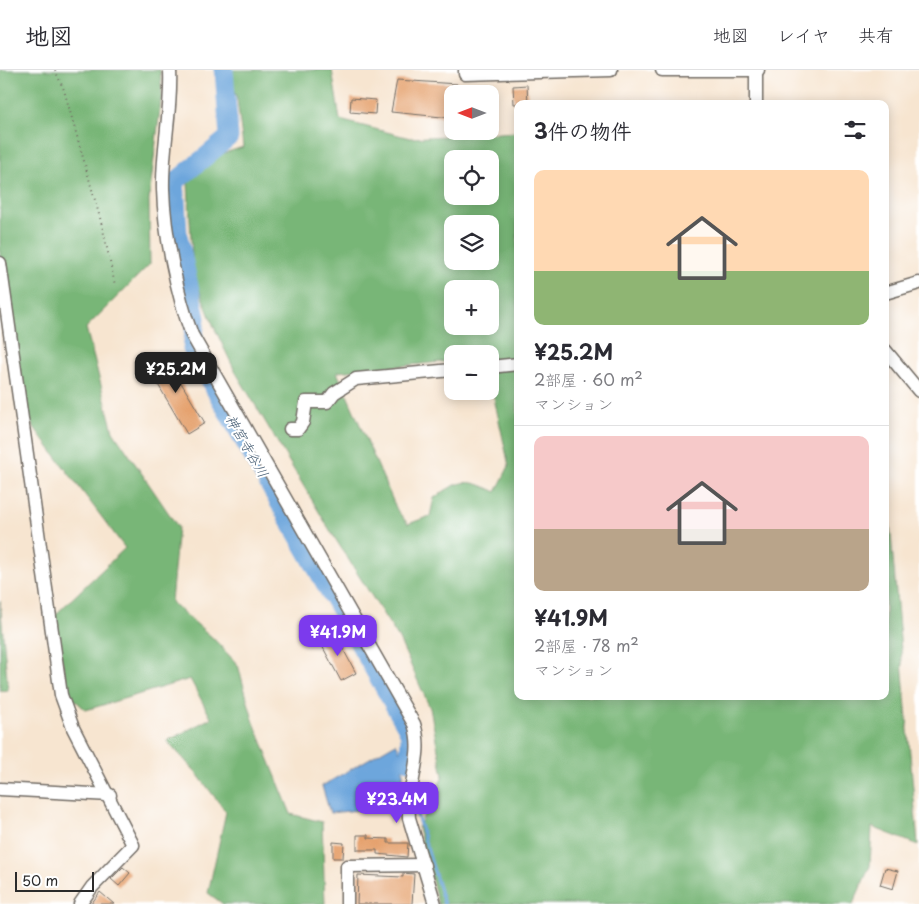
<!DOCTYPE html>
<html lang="ja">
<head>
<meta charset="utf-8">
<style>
	body { margin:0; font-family:"Playpen Sans","Klee One",sans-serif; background:#f2f2f3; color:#2b2b33; height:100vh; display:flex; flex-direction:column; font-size:19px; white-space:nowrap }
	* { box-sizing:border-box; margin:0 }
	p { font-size:16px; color:#7c7c81 }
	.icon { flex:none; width:28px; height:28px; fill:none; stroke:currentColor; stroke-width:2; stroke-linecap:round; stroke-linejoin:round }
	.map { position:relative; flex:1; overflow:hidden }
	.details { position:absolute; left:514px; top:30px; width:375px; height:600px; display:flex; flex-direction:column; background:#fff; border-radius:10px; box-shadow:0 2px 12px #0003 }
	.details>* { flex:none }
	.needle { width:32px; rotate:270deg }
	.fabs { position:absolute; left:444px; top:15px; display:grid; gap:10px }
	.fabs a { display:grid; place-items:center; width:55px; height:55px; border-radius:10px; background:#fff; box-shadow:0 2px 12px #0003; font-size:25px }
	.scale { position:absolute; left:15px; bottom:12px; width:79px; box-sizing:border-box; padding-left:5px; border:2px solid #2b2b2b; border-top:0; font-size:14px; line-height:18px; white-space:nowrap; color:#2b2b2b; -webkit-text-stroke:4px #fff; paint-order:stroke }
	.price { position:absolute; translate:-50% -42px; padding:0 11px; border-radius:10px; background:#7c3aed; color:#fff; font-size:16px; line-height:32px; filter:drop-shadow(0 1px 2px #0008) }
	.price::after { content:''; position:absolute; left:50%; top:30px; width:15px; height:11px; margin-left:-8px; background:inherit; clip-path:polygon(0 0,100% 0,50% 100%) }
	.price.current { background:#222; color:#fff }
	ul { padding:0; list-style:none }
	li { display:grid; align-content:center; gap:10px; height:265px; padding:0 20px }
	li+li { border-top:1px solid #e1e1e2 }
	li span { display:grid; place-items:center; height:155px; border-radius:10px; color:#555 }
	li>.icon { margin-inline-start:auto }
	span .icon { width:90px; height:90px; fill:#fffc; stroke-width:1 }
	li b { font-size:21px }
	h2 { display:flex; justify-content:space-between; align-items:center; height:60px; padding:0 20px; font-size:21px }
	header { display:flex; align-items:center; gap:30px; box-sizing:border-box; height:70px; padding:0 25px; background:#fff; border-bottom:1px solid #e1e1e2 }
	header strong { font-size:24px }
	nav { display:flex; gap:28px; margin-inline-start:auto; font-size:18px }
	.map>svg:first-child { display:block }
	.forest { fill:#78b677; stroke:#527051; fill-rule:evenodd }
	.water { fill:#6da6dc; stroke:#4c6884 }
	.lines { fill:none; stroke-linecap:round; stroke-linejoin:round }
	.stream { stroke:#6da6dc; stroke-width:3 }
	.river { stroke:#6da6dc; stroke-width:19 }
	.building { fill:#e5a16d }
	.minor-casing { stroke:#726c65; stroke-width:15 }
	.path { stroke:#726c65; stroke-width:2; stroke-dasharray:1 4; stroke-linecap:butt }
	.minor { stroke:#fff; stroke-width:12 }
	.labels { text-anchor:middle; stroke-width:4; stroke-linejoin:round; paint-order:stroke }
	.water-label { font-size:14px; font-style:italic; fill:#455c72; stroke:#fff }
</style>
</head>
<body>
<header>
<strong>地図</strong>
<nav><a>地図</a><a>レイヤ</a><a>共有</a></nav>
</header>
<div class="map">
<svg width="919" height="834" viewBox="0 0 919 834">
	<rect width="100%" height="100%" fill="#fff"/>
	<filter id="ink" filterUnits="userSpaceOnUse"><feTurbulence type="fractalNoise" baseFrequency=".02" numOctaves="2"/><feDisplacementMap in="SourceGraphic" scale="10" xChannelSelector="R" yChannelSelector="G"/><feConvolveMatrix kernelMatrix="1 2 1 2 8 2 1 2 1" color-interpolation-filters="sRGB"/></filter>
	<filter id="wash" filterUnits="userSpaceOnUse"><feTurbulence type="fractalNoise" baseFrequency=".0096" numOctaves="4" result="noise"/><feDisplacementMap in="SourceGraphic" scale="20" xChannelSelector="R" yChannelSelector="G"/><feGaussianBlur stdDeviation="1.12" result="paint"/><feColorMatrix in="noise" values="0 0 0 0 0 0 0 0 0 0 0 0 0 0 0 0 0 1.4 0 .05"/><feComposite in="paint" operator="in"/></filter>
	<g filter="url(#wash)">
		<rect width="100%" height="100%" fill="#f7e5d0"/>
		<g class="forest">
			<polygon points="0,0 160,0 162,22 149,130 150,194 86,258 113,361 178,457 171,532 213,568 238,595 253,650 291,744 322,752 325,834 223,834 208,823 226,742 195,701 167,671 211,648 190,609 86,640 69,625 53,547 125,478 27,348 0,208"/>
			<path d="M229 0H332L340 50 410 68 517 62 518 626H885V437L890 454 918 775 872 757 870 796 853 834H438L418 758 443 706 430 638 399 569 331 462 235 301 214 257 193 204 187 95 243 77 237 29ZM452 89H490V126H452ZM452 154H490V191H452ZM452 219H490V256H452ZM452 284H490V310L509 396 496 422C467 408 461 409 434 428L430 446 408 454 397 440 337 302 452 291Z"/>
			<polygon points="0,531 8,620 0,621"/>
		</g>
		<polygon class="water" points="396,673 403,688 403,721 386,737 330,743 322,716"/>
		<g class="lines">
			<polyline class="stream" points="415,738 444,834"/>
			<polyline class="river" points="224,0 229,67 175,112 178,165 196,248 192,279 406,656 410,665 409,691"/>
		</g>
		<g id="blocks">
			<g class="building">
				<polygon points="397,10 457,14 456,24 452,24 452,48 391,42"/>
				<polygon points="527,15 528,34 514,34 513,16"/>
				<polygon points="351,28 376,30 375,44 350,42"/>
				<polygon points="164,284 205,353 187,364 146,294"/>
				<polygon points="335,564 356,603 341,611 320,572"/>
				<polygon points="357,765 368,765 368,768 388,769 388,773 408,773 407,787 377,784 377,780 357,780"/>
				<polygon points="333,772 344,773 343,788 333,788"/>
				<polygon points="123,797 130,803 119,816 111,809"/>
				<polygon points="885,798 898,801 893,819 880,815"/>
				<polygon points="403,803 414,804 412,834 357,834 358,805 403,807"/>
				<polygon points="100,822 114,834 91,834"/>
			</g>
		</g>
	</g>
	<g filter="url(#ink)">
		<use href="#blocks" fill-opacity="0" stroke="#726c65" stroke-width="1"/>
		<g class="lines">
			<g class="minor-casing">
				<g id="minor">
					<path d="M170 0C172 40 162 79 163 119 164 162 177 225 192 265L414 654C425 686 406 716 409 748L435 834"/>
					<polyline points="465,0 465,4 611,0"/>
					<polyline points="662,0 758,0"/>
					<polyline points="756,0 756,34"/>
					<polyline points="0,193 61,625 73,658 133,775 92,817 80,834"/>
					<polyline points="885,223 919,213"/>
					<polyline points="885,280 919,321"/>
					<polyline points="490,297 518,294"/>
					<polyline points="290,359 298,359 303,352 306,332 327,332 334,323 356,309 452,300"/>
					<polyline points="0,719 110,725"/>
					<polyline points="347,834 347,796 424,795"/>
				</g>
			</g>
			<polyline class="path" points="55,0 64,20 102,155 115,215"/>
			<use href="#minor" class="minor"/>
		</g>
	</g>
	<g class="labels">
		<g class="water-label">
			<text transform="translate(247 376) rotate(60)" y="5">神宮寺谷川</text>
		</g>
	</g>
</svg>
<div class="fabs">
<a><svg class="needle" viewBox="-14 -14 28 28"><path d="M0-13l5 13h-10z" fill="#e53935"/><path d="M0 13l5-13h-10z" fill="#7c7c81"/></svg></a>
<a><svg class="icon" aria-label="locate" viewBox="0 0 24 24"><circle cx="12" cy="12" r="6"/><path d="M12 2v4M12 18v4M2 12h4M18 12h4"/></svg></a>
<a><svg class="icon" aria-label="layers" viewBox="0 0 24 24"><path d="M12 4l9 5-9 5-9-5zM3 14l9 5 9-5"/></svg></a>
<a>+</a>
<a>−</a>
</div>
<div class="scale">50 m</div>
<b class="price current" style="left:176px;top:324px">¥25.2M</b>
<b class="price" style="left:338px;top:587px">¥41.9M</b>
<b class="price" style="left:397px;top:754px">¥23.4M</b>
<section class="details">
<h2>3件の物件<svg class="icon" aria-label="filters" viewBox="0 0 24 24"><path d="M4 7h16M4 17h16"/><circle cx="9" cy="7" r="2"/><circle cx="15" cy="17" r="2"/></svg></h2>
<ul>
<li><span style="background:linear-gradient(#ffd9b3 65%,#8fb573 0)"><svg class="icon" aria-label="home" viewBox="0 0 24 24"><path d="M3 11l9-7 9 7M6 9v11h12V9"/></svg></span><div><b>¥25.2M</b><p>2部屋 · 60 m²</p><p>マンション</p></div></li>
<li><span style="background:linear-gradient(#f6c9c9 60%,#b9a48a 0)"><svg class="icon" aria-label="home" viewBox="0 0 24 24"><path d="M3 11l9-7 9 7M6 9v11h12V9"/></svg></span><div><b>¥41.9M</b><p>2部屋 · 78 m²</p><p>マンション</p></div></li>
</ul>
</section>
</div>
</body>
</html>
